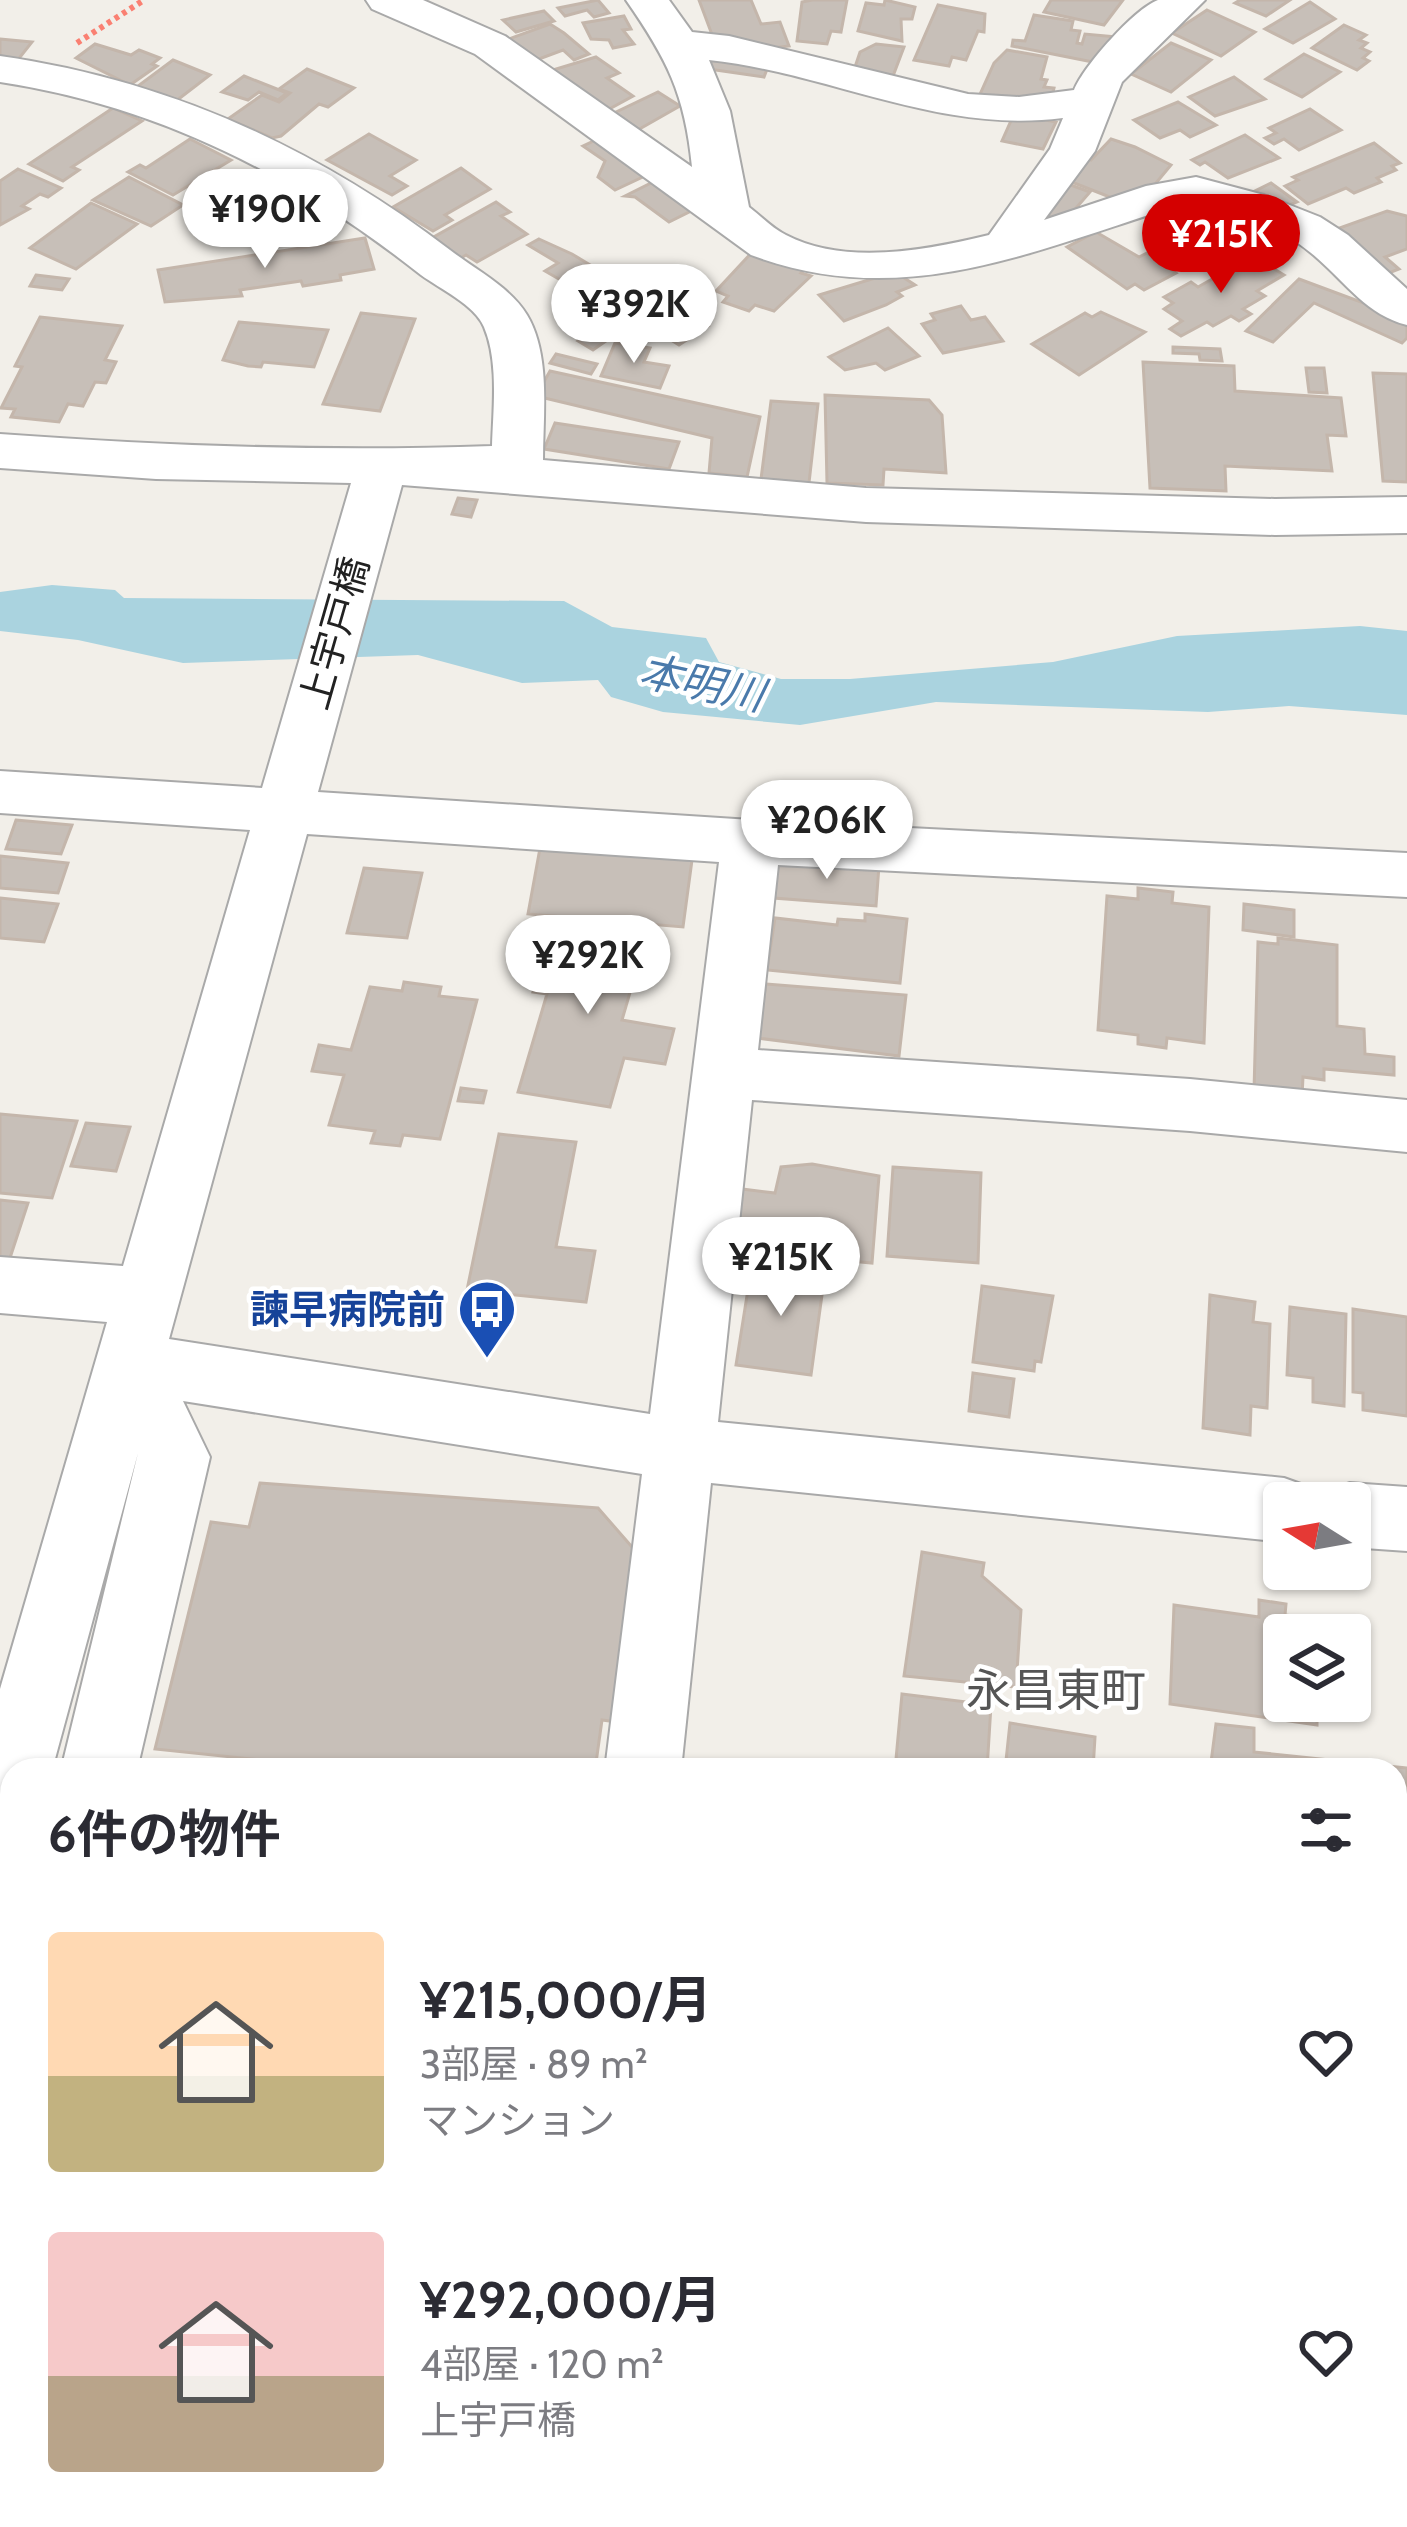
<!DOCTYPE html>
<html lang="ja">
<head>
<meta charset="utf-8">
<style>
	body { margin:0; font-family:Cabin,"Noto Sans JP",sans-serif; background:#f2f2f3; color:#2b2b33; height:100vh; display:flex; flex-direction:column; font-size:45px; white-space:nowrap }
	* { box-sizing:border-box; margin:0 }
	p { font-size:39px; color:#7c7c81 }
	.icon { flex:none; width:66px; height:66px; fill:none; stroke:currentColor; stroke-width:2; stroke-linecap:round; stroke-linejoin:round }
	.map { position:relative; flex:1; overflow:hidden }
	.sheet { position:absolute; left:0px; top:1758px; width:1407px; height:771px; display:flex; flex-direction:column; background:#fff; border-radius:36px 36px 0 0; box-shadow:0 3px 9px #0004 }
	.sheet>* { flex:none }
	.needle { width:78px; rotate:281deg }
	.fabs { position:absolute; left:1263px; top:1482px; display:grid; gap:24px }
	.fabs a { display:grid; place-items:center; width:108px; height:108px; border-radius:12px; background:#fff; box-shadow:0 3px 9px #0004; font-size:60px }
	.price { position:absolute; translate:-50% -102px; padding:0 27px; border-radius:42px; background:#fff; color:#222; font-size:39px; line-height:78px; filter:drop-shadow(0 3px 6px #0008) }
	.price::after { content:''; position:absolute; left:50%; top:72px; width:36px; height:27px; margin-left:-18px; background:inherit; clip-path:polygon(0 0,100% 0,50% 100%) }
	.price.current { background:#d40000; color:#fff }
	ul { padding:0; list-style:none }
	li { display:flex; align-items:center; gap:36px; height:300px; padding:0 48px }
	li span { display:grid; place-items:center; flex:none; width:336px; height:240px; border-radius:12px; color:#555 }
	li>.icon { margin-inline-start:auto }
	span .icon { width:144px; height:144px; fill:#fffc; stroke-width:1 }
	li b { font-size:51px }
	h2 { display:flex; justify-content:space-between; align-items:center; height:144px; padding:0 48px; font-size:51px }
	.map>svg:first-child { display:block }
	.water { fill:#aad3df }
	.building { fill:#c7bfb8; stroke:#c4b6ab; stroke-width:3 }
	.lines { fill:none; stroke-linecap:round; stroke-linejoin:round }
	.minor-casing { stroke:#a9a9a9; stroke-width:4 }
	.path { stroke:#fa8072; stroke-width:6; stroke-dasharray:4.5 4.5; stroke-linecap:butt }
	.minor { fill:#fff; fill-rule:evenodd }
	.labels { text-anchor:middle; stroke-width:9; stroke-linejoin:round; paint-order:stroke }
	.street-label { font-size:39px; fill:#222; stroke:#fff }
	.transit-label { font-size:39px; font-weight:bold; fill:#164399; stroke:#fff; text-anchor:end }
	.water-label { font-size:42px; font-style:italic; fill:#4a7aab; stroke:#fff }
	.quarter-label { font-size:45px; fill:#555; stroke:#fff }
</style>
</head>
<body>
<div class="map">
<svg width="1407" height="2527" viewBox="0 0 1407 2527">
	<rect width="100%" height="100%" fill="#f2efe9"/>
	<polygon class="water" points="52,585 115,590 124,598 564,601 612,627 706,638 719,662 781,679 850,679 1053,662 1177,636 1360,626 1407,631 1407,715 1289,706 1208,712 936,702 800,725 663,712 611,697 598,680 522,683 418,655 183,663 78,640 0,631 0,592"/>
	<g class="building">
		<polygon points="598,0 609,13 594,17 587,10 565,16 558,8"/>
		<polygon points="699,0 751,0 761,24 780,22 789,46 763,49 714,40"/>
		<polygon points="812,0 847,0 841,32 831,31 827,44 797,41 802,2"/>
		<polygon points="885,0 915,7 912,19 901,19 902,41 858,31 866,3 884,5"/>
		<polygon points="1051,0 1123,0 1104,25 1044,12"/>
		<polygon points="1240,0 1290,0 1266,16 1235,3"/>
		<polygon points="1310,2 1335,19 1293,43 1265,29"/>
		<polygon points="938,5 985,14 984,32 978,31 966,60 952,57 949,66 914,60"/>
		<polygon points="1207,10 1255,32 1221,56 1172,33"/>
		<polygon points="544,11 554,21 516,32 503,20"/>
		<polygon points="1034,15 1073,21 1071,30 1080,31 1077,43 1082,44 1085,34 1117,37 1098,63 1012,46 1013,40 1025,41"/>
		<polygon points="624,16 631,29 623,30 634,44 613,48 609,40 591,39 583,23"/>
		<polygon points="550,24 564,33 589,54 574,60 563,50 531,62 506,40"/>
		<polygon points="1344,25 1366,35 1359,40 1367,43 1361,48 1370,52 1363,58 1369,61 1357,70 1312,48"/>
		<polygon points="0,39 32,42 17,61 0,59"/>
		<polygon points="1171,43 1211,60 1171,92 1131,74"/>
		<polygon points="95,44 131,55 139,50 160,58 152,64 157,66 130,85 76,58"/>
		<polygon points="876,44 904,47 893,76 858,71 855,67 860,52"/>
		<polygon points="1007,50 1047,57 1041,79 1047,80 1044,87 1054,88 1051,100 977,101 994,63"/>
		<polygon points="1304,54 1340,72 1302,97 1266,79"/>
		<polygon points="708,55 769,64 764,77 702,68"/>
		<polygon points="596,57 619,73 607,78 633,96 602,113 546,72"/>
		<polygon points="173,60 210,75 176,101 138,86"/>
		<polygon points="307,69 354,88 328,107 319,104 281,136 272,138 228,119 262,95 279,102 290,93 279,89"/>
		<polygon points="244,76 287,93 278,100 259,92 248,100 222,92"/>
		<polygon points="1234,77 1265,99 1215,116 1189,97"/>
		<polygon points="658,92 680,106 636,131 612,114"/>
		<polygon points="1178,102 1216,125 1190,137 1180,130 1160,138 1134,120"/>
		<polygon points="113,108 142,121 72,167 79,170 63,181 29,164"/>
		<polygon points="1310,109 1341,130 1299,150 1284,139 1274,144 1265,138 1276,133 1269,128"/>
		<polygon points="1014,114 1056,122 1043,149 1002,141"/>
		<polygon points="369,134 416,160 390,176 407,186 392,195 327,160"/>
		<polygon points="1245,135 1279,158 1228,178 1205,162 1200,165 1192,160"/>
		<polygon points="190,139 231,160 173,195 128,172 140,165 146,168"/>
		<polygon points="598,139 647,175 615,190 598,177 605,161 583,146"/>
		<polygon points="1111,139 1135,147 1171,165 1151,189 1125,203 1069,181 1083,157 1091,160"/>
		<polygon points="1374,143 1400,163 1392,166 1396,170 1377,178 1381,182 1354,193 1346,188 1308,204 1285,186 1298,180 1293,177"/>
		<polygon points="461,168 490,189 445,215 452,220 433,231 393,207"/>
		<polygon points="18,169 61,188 48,197 40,194 22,206 29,209 0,225 0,181"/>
		<polygon points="129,177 183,205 151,226 93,200"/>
		<polygon points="659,179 701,206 669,222 635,197 625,196"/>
		<polygon points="1271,183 1297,202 1280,209 1253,192"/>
		<polygon points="1068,184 1090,192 1064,222 1042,214"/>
		<polygon points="496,202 510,212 501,216 527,234 477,262 466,255 461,258 432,238"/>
		<polygon points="91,203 137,224 76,269 30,248"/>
		<polygon points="1387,211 1407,216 1407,249 1385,257 1399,269 1381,276 1331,231"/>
		<polygon points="1096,232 1139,257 1147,253 1176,273 1144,290 1135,284 1127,289 1067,247"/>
		<polygon points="365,238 374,269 340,275 341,280 303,286 301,281 240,290 242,296 165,302 158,270"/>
		<polygon points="539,239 572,254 615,280 592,295 576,289 545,271 558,263 528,245"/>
		<polygon points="755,249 807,266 801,273 811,276 774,311 755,305 749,311 723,302 728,296 716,291"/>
		<polygon points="1253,256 1284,275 1257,291 1265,296 1243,309 1251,314 1239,321 1231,316 1213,326 1207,322 1181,336 1170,329 1182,321 1164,309 1173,303 1164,297 1191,282 1198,287"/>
		<polygon points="895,272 915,285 897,292 902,296 886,305 844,321 819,295"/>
		<polygon points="36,275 69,279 62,290 30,286"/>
		<polygon points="1299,279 1407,319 1407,338 1402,343 1314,303 1273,342 1246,331"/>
		<polygon points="657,295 708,326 679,345 642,322 653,315 639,307"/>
		<polygon points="961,306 971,320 985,317 1003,341 943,353 922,324 935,320 931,314"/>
		<polygon points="1101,312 1145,332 1079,375 1032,344 1085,313 1092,317"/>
		<polygon points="361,313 415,319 380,411 323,404"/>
		<polygon points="40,317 122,326 105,360 116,362 106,383 95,382 83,406 68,404 59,422 11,417 15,409 1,408 22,367 15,366"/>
		<polygon points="239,322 328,330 314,367 263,362 261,367 248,366 223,360"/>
		<polygon points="598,327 613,336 593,350 578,341"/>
		<polygon points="888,328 919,356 885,370 876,363 845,370 829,357"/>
		<polygon points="615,343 650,348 644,362 669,366 660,388 601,376"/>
		<polygon points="1173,347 1220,349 1222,361 1200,360 1199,354 1173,353"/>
		<polygon points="556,354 597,364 591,374 550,363"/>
		<polygon points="1143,362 1234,366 1235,391 1341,398 1346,436 1327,435 1332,471 1225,466 1226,491 1150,488"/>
		<polygon points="1306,368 1324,368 1327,393 1309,392"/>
		<polygon points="550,371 760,417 747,477 709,473 712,438 536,396"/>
		<polygon points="1373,373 1407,374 1407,482 1383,481"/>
		<polygon points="825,395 929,400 942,415 946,473 884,469 883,485 827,483"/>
		<polygon points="771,401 818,404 809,483 761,479"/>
		<polygon points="555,423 679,442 669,469 544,449"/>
		<polygon points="458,498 477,500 471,517 452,514"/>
		<polygon points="16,820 72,825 61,854 6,849"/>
		<polygon points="540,848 692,860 683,927 528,914"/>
		<polygon points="0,856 68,863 58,893 0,888"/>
		<polygon points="778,859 879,866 876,906 774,898"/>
		<polygon points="364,868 422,873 407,938 347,933"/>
		<polygon points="1138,888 1173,892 1172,903 1209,907 1204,1043 1167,1038 1166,1048 1138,1044 1138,1035 1098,1030 1107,896 1138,899"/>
		<polygon points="0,898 58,904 44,942 0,938"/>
		<polygon points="1244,904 1294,910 1294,937 1243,930"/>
		<polygon points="865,914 907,919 900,983 767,970 775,918 837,925 838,919 865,921"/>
		<polygon points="556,919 603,926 600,934 645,941 622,1020 674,1029 665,1064 624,1058 610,1107 518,1092 547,994 533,992"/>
		<polygon points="1278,938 1337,945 1337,1026 1364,1029 1365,1054 1394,1057 1394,1075 1324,1069 1324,1080 1303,1077 1302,1097 1254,1091 1258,942 1278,944"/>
		<polygon points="404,982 441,987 439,996 477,1000 440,1139 403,1135 400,1146 371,1143 375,1131 329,1125 344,1075 312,1071 319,1045 351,1050 370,987 402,991"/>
		<polygon points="766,984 906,995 899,1056 757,1038"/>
		<polygon points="461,1088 486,1091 483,1103 458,1101"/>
		<polygon points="0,1114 77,1121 52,1198 0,1193"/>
		<polygon points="86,1123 130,1127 116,1171 71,1166"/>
		<polygon points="499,1134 576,1142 556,1247 595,1251 586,1302 467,1290"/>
		<polygon points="812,1164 879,1176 872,1263 735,1250 742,1189 775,1193 781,1167"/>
		<polygon points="893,1167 981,1173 978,1263 887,1256"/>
		<polygon points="0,1200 28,1203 7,1267 0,1266"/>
		<polygon points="752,1264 825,1273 811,1375 736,1365"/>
		<polygon points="982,1286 1053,1296 1041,1362 1035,1361 1034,1371 973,1362"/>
		<polygon points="1210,1295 1255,1302 1253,1322 1270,1324 1267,1408 1251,1406 1250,1435 1203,1428"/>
		<polygon points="1290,1307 1346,1314 1344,1406 1313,1402 1313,1378 1287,1375"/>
		<polygon points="1353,1309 1407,1317 1407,1416 1363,1410 1363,1393 1353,1392"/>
		<polygon points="973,1373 1014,1379 1009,1417 969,1411"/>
		<polygon points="260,1483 598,1508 639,1555 617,1722 602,1720 595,1770 299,1770 300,1764 155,1749 211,1522 249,1527"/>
		<polygon points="922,1552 984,1563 982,1576 1021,1610 1016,1687 904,1676"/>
		<polygon points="1259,1600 1286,1604 1285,1615 1317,1619 1317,1635 1284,1635 1284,1701 1317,1701 1317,1725 1170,1704 1174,1605 1259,1617"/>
		<polygon points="902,1694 991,1705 987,1770 895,1770"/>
		<polygon points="1010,1723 1095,1737 1093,1770 1005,1770"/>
		<polygon points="1216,1724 1254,1728 1254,1752 1407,1768 1407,1856 1395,1855 1395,1770 1210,1770"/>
		<polygon points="0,2407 12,2410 12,2461 0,2459"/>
		<polygon points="1395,2484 1407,2527 1356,2527 1353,2517 1395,2517"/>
		<polygon points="0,2493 12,2494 12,2517 128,2517 126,2527 0,2527"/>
		<polygon points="228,2517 396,2517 394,2527 226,2527"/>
		<polygon points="606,2517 715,2517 716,2527 605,2527"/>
		<polygon points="729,2517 925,2517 927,2527 730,2527"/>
		<polygon points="944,2517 1065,2517 1068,2527 947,2527"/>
		<polygon points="1192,2517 1231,2517 1234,2527 1194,2527"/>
	</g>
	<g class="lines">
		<g class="minor-casing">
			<g id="minor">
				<path d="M366 0H423L505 36 692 167C685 94 667 59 626 0H669L692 32 729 36 968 94 1019 97 1074 90C1084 66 1134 9 1158 0 1170 0 1192 0 1205 0L1122 82 1095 151 1044 220 1146 186 1196 177 1264 195 1320 217 1348 235 1407 289V325C1367 315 1347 284 1317 258 1285 229 1220 199 1177 206 1032 251 903 312 751 255L475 54 372 9ZM709 60C831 73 937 134 1063 118L1050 149 989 235C927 250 845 266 786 235 773 229 761 216 749 207L730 111Z"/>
				<path d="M0 56C168 80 315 147 450 250 476 270 510 287 527 315 551 355 543 415 543 460L866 488 1275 499 1407 497V533L1275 535 866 522 402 485 318 792 751 820 1407 853V897L778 865 758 1050 1190 1079 1407 1100V1152L1190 1131 752 1100 718 1422 1284 1478 1309 1487 1316 1503H1284V1542L711 1483 681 1770H605L642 1474 183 1401 210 1457 137 1770H61L138 1453 52 1770H12V1806L0 1801V1689L107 1322 0 1313V1257L123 1266 250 830 0 813V771L262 788 351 483 156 479 0 468V434C164 446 327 452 492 446 493 410 499 362 484 327 475 305 440 289 421 275 296 176 159 106 0 82ZM307 834 719 862 650 1414 169 1339Z"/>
				<polygon points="1350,1483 1407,1487 1407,1551 1350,1547 1350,1503 1320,1503 1325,1492"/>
				<polygon points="1395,1901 1407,1902 1407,1980 1395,1979"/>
				<polygon points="12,2080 12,2204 0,2209 0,2085"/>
				<polygon points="518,2517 608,2517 607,2527 517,2527"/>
			</g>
		</g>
		<polyline class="path" points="77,43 144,0"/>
		<use href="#minor" class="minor"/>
	</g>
	<defs>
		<g id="bus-pin" transform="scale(3)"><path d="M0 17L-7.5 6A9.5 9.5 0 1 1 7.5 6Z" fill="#1a4fb4" stroke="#fff"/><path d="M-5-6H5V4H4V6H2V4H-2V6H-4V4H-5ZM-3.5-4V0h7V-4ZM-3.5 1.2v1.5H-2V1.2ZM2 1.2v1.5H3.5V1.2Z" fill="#fff"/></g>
	</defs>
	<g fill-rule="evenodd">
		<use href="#bus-pin" x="487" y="1309"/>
	</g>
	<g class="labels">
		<g class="street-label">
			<text transform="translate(334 633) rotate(-74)" y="14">上宇戸橋</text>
		</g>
		<g class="transit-label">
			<text x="445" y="1323">諫早病院前</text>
		</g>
		<g class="water-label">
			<text transform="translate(702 683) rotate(12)" y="15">本明川</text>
		</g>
		<g class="quarter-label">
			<text x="1056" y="1706">永昌東町</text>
		</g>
	</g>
</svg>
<div class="fabs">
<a><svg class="needle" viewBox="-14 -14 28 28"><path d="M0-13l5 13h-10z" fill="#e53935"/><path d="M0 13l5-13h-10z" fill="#7c7c81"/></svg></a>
<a><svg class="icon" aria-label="layers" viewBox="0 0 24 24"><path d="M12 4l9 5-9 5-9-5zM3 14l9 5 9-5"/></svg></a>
</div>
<b class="price" style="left:265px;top:271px">¥190K</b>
<b class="price current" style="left:1221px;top:296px">¥215K</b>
<b class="price" style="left:634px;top:366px">¥392K</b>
<b class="price" style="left:827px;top:882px">¥206K</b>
<b class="price" style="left:588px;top:1017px">¥292K</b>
<b class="price" style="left:781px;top:1319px">¥215K</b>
<section class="sheet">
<h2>6件の物件<svg class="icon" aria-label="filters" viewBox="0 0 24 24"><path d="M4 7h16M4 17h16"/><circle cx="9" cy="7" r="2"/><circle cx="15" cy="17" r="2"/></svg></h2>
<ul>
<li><span style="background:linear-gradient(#ffd9b3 60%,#c2b280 0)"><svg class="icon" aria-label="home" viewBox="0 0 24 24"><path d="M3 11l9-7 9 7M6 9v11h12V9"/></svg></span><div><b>¥215,000/月</b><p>3部屋 · 89 m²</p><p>マンション</p></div><svg class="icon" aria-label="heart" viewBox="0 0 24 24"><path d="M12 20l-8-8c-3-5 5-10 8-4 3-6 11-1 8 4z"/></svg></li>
<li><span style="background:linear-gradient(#f6c9c9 60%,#b9a48a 0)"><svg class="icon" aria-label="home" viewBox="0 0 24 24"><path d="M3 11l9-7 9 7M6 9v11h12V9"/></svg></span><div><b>¥292,000/月</b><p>4部屋 · 120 m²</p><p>上宇戸橋</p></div><svg class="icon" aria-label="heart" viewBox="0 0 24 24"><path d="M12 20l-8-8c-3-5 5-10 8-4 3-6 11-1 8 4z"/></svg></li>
</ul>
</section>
</div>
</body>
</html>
